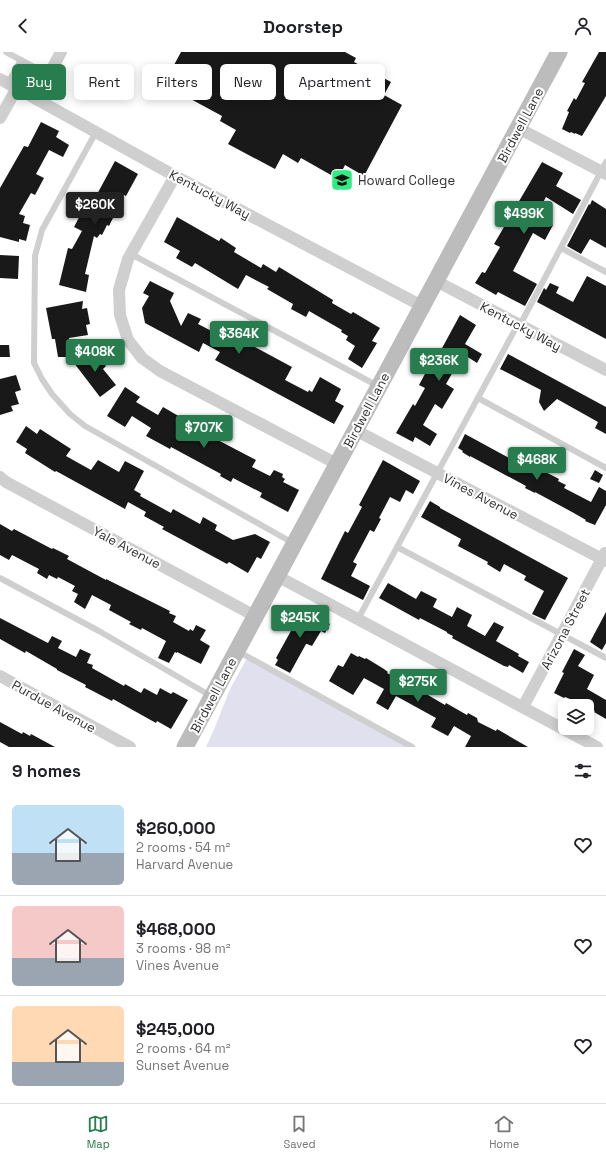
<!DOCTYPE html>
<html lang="en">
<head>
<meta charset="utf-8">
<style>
	body { margin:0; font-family:"Space Grotesk",sans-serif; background:#f2f2f2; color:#202124; height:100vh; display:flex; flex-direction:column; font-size:15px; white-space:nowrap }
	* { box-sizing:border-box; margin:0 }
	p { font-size:13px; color:#757577 }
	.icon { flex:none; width:22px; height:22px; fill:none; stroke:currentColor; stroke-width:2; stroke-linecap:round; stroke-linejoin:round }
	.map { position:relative; height:695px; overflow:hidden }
	.sheet { display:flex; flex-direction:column; background:#fff; flex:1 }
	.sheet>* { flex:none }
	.hud { position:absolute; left:12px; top:12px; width:400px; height:36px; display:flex; gap:8px }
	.fabs { position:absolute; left:558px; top:647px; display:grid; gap:8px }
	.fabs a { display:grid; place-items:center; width:36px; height:36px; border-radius:6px; background:#fff; box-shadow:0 2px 10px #0003; font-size:20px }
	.price { position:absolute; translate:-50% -34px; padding:0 9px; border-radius:4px; background:#277d4e; color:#fff; font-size:13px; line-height:26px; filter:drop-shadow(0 1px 2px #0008) }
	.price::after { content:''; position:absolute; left:50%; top:24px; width:12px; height:9px; margin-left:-6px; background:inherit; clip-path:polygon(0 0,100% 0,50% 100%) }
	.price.selected { background:#222; color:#fff }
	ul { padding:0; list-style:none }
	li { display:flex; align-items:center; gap:12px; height:100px; padding:0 12px }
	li+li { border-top:1px solid #e0e0e0 }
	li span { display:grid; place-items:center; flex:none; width:112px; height:80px; border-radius:6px; color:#555 }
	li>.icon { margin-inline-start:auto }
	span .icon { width:48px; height:48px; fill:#fffc; stroke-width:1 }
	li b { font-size:17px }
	h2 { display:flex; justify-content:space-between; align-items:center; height:48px; padding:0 12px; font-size:17px }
	.pill { padding:0 14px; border-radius:6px; background:#fff; box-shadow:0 2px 10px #0003; font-size:14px; line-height:36px }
	.pill.selected { background:#277d4e; color:#fff }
	header { display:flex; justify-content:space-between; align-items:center; height:52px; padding:0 12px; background:#fff; font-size:18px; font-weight:700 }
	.menu { display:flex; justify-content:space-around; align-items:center; height:56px; border-top:1px solid #e0e0e0; background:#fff; font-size:11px; color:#757577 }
	.menu a { display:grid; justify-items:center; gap:2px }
	.menu .selected { color:#277d4e }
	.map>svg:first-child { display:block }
	.green { fill:#e0e0ef }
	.building { fill:#191919 }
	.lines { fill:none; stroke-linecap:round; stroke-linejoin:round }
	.lane { stroke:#cfcfcf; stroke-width:6 }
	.street { stroke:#cfcfcf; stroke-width:12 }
	.secondary { stroke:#bcbcbc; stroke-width:17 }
	.labels { text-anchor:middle; stroke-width:4; stroke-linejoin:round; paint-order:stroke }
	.street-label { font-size:13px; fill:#323232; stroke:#fff }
	.poi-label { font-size:13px; fill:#323232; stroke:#fff; text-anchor:start }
</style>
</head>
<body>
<header><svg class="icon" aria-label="back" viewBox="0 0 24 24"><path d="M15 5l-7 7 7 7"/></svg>Doorstep<svg class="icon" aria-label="person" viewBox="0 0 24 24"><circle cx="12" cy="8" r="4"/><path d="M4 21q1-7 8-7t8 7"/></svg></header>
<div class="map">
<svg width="606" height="695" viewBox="0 0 606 695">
	<rect width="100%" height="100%" fill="#fff"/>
	<polygon class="green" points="247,606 410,695 206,695 215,675 230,637"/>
	<g class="building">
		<polygon points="181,0 345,0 356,6 354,10 391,30 384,43 402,53 364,124 345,113 338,127 301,106 298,111 283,102 275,117 228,92 236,78 220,69 222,64 187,45 198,26 174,13"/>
		<polygon points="599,0 606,0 606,44 582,84 575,81 575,82 571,80 570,81 562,77 569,60 567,59 574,46 576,48 585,31 582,30"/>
		<polygon points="41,70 59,79 56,85 69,93 63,105 49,98 36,122 44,126 35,143 31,141 19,162 25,164 23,171 30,173 26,189 19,187 19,190 0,185 0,136 24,94 28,95"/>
		<polygon points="115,109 138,122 126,144 120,141 109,161 114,164 109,174 107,173 102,183 100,182 97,186 94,184 85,222 89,223 86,240 59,233 68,196 72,197 82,179 74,175 84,156 88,159"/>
		<polygon points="542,110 563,121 556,134 581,148 573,162 546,145 536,163 553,173 545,188 533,181 513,219 537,232 525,254 498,240 496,243 475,231 482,220 485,221 500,195 494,192"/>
		<polygon points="592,148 606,157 606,196 590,187 581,202 567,194 589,152 590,153"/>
		<polygon points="177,165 219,189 221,186 236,196 234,200 261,216 263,212 276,220 279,215 333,248 332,251 351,262 353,260 380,276 372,289 377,291 362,316 348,307 355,294 346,288 348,284 341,280 342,278 309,259 306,265 291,257 293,252 267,237 269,235 246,223 238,237 195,211 192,215 176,206 180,199 164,190"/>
		<polygon points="0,203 19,204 18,227 0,226"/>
		<polygon points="587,224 606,234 606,287 537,250 544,236 546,238 550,231 559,235 556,241 573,250"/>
		<polygon points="150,229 174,241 170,249 181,274 188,261 201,267 198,272 227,287 234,274 248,281 244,289 292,315 285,328 308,340 309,338 312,340 320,325 341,337 335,349 344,354 334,372 215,308 220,300 203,291 199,300 145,271 142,256 149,244 143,241"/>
		<polygon points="83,249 82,257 87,256 90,272 86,273 88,283 69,286 71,305 58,305 55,287 52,287 46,256"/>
		<polygon points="460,263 476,273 465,292 482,302 477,311 463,302 446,332 454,337 442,357 435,352 423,373 437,382 430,394 415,385 413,390 396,381 413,352 415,354 425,336 419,333 426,320 428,322"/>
		<polygon points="0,293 9,293 10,305 0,305"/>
		<polygon points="95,300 106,314 103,317 116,333 100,345 74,311 87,301 89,305"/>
		<polygon points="508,302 606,355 606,382 595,376 598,370 557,347 544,359 539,350 541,338 500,317"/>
		<polygon points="16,323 21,338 15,340 19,352 11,354 13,359 0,363 0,327"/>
		<polygon points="125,335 140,345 136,350 158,363 163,355 194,373 193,375 256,408 252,415 270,424 274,418 283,422 282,425 285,427 283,430 299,438 288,460 260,445 262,441 233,426 231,430 220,424 221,422 171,395 170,397 146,384 151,376 132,364 125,375 107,364"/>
		<polygon points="26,374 37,382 40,377 71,397 66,404 91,418 98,408 119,420 125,409 144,419 134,438 141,442 140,444 171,461 173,457 200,472 203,465 217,473 215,478 233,488 255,482 270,490 261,507 257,505 248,521 229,510 227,512 162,477 164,475 144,464 146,460 128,450 125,457 56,419 55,420 25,401 27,397 16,390"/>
		<polygon points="465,382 533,419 536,415 559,427 558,429 566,433 564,436 591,450 599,435 606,439 606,453 595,473 585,469 586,468 572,460 535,440 535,441 525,436 526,434 470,404 470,405 462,400 463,399 458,396"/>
		<polygon points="383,408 420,429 413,442 406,438 400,450 390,445 379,466 381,467 374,480 370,478 353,510 357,512 351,524 370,534 363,548 321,527 345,479 348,481 362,455 359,453"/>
		<polygon points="595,418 603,423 599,431 590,427"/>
		<polygon points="430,449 440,455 440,456 568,526 545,568 532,562 544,539 524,528 526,524 504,512 500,520 487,512 488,510 458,494 461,487 421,465"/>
		<polygon points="0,472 12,479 14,477 52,497 53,496 69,504 67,507 106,528 106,527 170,559 169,561 176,564 173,570 189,579 190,577 193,579 196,573 206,578 200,588 210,594 201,612 177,600 177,601 175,600 169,611 158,606 166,589 142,576 141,578 129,572 131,570 109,558 111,553 92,543 85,557 74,550 78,542 72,539 75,534 58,525 57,527 49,523 47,527 37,521 39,517 12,503 9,508 0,503"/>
		<polygon points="388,531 416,547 421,539 437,547 433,555 452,565 457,555 472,563 467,574 485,584 494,570 504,575 496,589 519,602 518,604 529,610 523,621 509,613 508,615 504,614 452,586 453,584 447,581 447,580 420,566 419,568 379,546"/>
		<polygon points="303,557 330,572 325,581 321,579 312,594 307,592 306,592 290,621 275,613 278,608 276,606"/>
		<polygon points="606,560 606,591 602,598 590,590"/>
		<polygon points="0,566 48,591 52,584 62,589 58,596 76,605 80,597 91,602 87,611 93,613 92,616 124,634 125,632 141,641 144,636 157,643 160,636 171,642 173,640 188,648 171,677 157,669 156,671 113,647 112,649 85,635 86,633 57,618 57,617 26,599 25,601 0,587"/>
		<polygon points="574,597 585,603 578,614 594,623 587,637 606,648 606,667 594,660 595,659 587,655 587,654 565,645 564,646 554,641 564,621 562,620"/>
		<polygon points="351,601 358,605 359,604 365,607 366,606 384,617 388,620 387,621 409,633 409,632 445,653 446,651 467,663 468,661 477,666 478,670 496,679 497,677 528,695 465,695 471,684 454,674 448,684 431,675 436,666 396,644 388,658 376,651 384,637 364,626 353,643 329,629 338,613 343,615"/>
		<polygon points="0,670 22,682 23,680 30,684 31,682 55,695 9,695 0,690"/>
	</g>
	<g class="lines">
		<g class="lane">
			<polyline points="6,0 49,23"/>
			<polyline points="8,31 21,8"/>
			<polyline points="96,80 42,178 35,204 34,311 42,327 52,342 70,362 85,374 293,491"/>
			<polyline points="561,196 606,220"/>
			<polyline points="131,202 378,334"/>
			<polyline points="520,273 606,110"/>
			<polyline points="478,346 606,416"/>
			<polyline points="397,495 606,606"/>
			<polyline points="0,526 99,579 211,644"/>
			<polyline points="358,567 518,272"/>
			<polyline points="239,600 412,695"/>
		</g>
		<g class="street">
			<polyline points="0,27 175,124 422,254"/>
			<polyline points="36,47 61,0"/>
			<polyline points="0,66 17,36"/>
			<polyline points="518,76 606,122"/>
			<polyline points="175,124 128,207 119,238 120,263 128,288 142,306 160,319 337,412"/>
			<polyline points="436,229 606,318"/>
			<polyline points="355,378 606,509"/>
			<polyline points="0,425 6,430 255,564"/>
			<polyline points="277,524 597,695"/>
			<polyline points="0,624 130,695"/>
			<polyline points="523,655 605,501"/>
		</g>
		<polyline class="secondary" points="185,695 559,0"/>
	</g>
	<defs>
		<g id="university-square" transform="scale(1.15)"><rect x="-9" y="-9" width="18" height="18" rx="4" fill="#2fed82" stroke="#fff"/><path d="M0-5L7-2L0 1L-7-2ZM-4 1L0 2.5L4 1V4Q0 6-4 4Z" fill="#111"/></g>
	</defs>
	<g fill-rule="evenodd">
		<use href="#university-square" x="342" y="128"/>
	</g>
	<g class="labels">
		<g class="street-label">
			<text transform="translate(520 73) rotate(-62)" y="5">Birdwell Lane</text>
			<text transform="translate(210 142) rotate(28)" y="5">Kentucky Way</text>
			<text transform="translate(521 274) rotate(28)" y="5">Kentucky Way</text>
			<text transform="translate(366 358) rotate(-62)" y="5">Birdwell Lane</text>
			<text transform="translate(481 444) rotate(28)" y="5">Vines Avenue</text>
			<text transform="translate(127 495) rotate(28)" y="5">Yale Avenue</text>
			<text transform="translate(565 577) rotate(-62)" y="5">Arizona Street</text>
			<text transform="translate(213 643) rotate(-62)" y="5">Birdwell Lane</text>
			<text transform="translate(54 654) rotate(29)" y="5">Purdue Avenue</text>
		</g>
		<g class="poi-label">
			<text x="358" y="133">Howard College</text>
		</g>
	</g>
</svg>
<div class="fabs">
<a><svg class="icon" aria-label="layers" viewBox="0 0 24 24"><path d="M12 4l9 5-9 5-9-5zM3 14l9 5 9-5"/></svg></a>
</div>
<b class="price selected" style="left:95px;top:174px">$260K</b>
<b class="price" style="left:524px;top:183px">$499K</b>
<b class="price" style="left:239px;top:303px">$364K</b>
<b class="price" style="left:95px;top:321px">$408K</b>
<b class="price" style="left:439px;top:330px">$236K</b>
<b class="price" style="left:204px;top:397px">$707K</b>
<b class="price" style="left:537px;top:429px">$468K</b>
<b class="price" style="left:300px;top:587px">$245K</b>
<b class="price" style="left:418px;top:651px">$275K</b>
<div class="hud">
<a class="pill selected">Buy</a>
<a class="pill">Rent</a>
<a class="pill">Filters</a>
<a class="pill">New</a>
<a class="pill">Apartment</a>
</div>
</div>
<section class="sheet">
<h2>9 homes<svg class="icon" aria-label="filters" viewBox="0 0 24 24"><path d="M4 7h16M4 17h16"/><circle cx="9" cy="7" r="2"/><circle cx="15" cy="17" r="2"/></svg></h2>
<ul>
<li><span style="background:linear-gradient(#bfe0f5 60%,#9aa5b1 0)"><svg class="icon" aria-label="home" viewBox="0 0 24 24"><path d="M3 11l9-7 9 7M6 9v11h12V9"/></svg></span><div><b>$260,000</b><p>2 rooms · 54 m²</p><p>Harvard Avenue</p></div><svg class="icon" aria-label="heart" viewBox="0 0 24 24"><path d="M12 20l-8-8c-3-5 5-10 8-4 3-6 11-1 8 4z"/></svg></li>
<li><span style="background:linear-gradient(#f6c9c9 65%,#9aa5b1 0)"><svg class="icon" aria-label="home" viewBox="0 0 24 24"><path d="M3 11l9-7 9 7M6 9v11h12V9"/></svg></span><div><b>$468,000</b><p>3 rooms · 98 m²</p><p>Vines Avenue</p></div><svg class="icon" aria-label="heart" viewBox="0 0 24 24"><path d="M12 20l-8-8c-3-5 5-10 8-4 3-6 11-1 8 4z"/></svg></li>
<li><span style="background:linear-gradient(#ffd9b3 70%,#9aa5b1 0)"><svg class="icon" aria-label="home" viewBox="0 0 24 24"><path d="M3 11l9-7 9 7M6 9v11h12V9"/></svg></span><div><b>$245,000</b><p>2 rooms · 64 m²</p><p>Sunset Avenue</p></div><svg class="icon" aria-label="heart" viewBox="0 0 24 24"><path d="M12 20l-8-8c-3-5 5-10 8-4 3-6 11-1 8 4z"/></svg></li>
</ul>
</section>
<nav class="menu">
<a class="selected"><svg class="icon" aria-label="map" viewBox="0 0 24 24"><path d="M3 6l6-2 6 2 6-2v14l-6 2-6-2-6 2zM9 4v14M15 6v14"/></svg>Map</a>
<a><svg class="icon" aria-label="saved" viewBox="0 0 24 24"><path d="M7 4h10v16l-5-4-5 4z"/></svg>Saved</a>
<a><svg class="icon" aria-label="home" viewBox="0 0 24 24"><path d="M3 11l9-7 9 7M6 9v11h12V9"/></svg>Home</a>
</nav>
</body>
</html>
